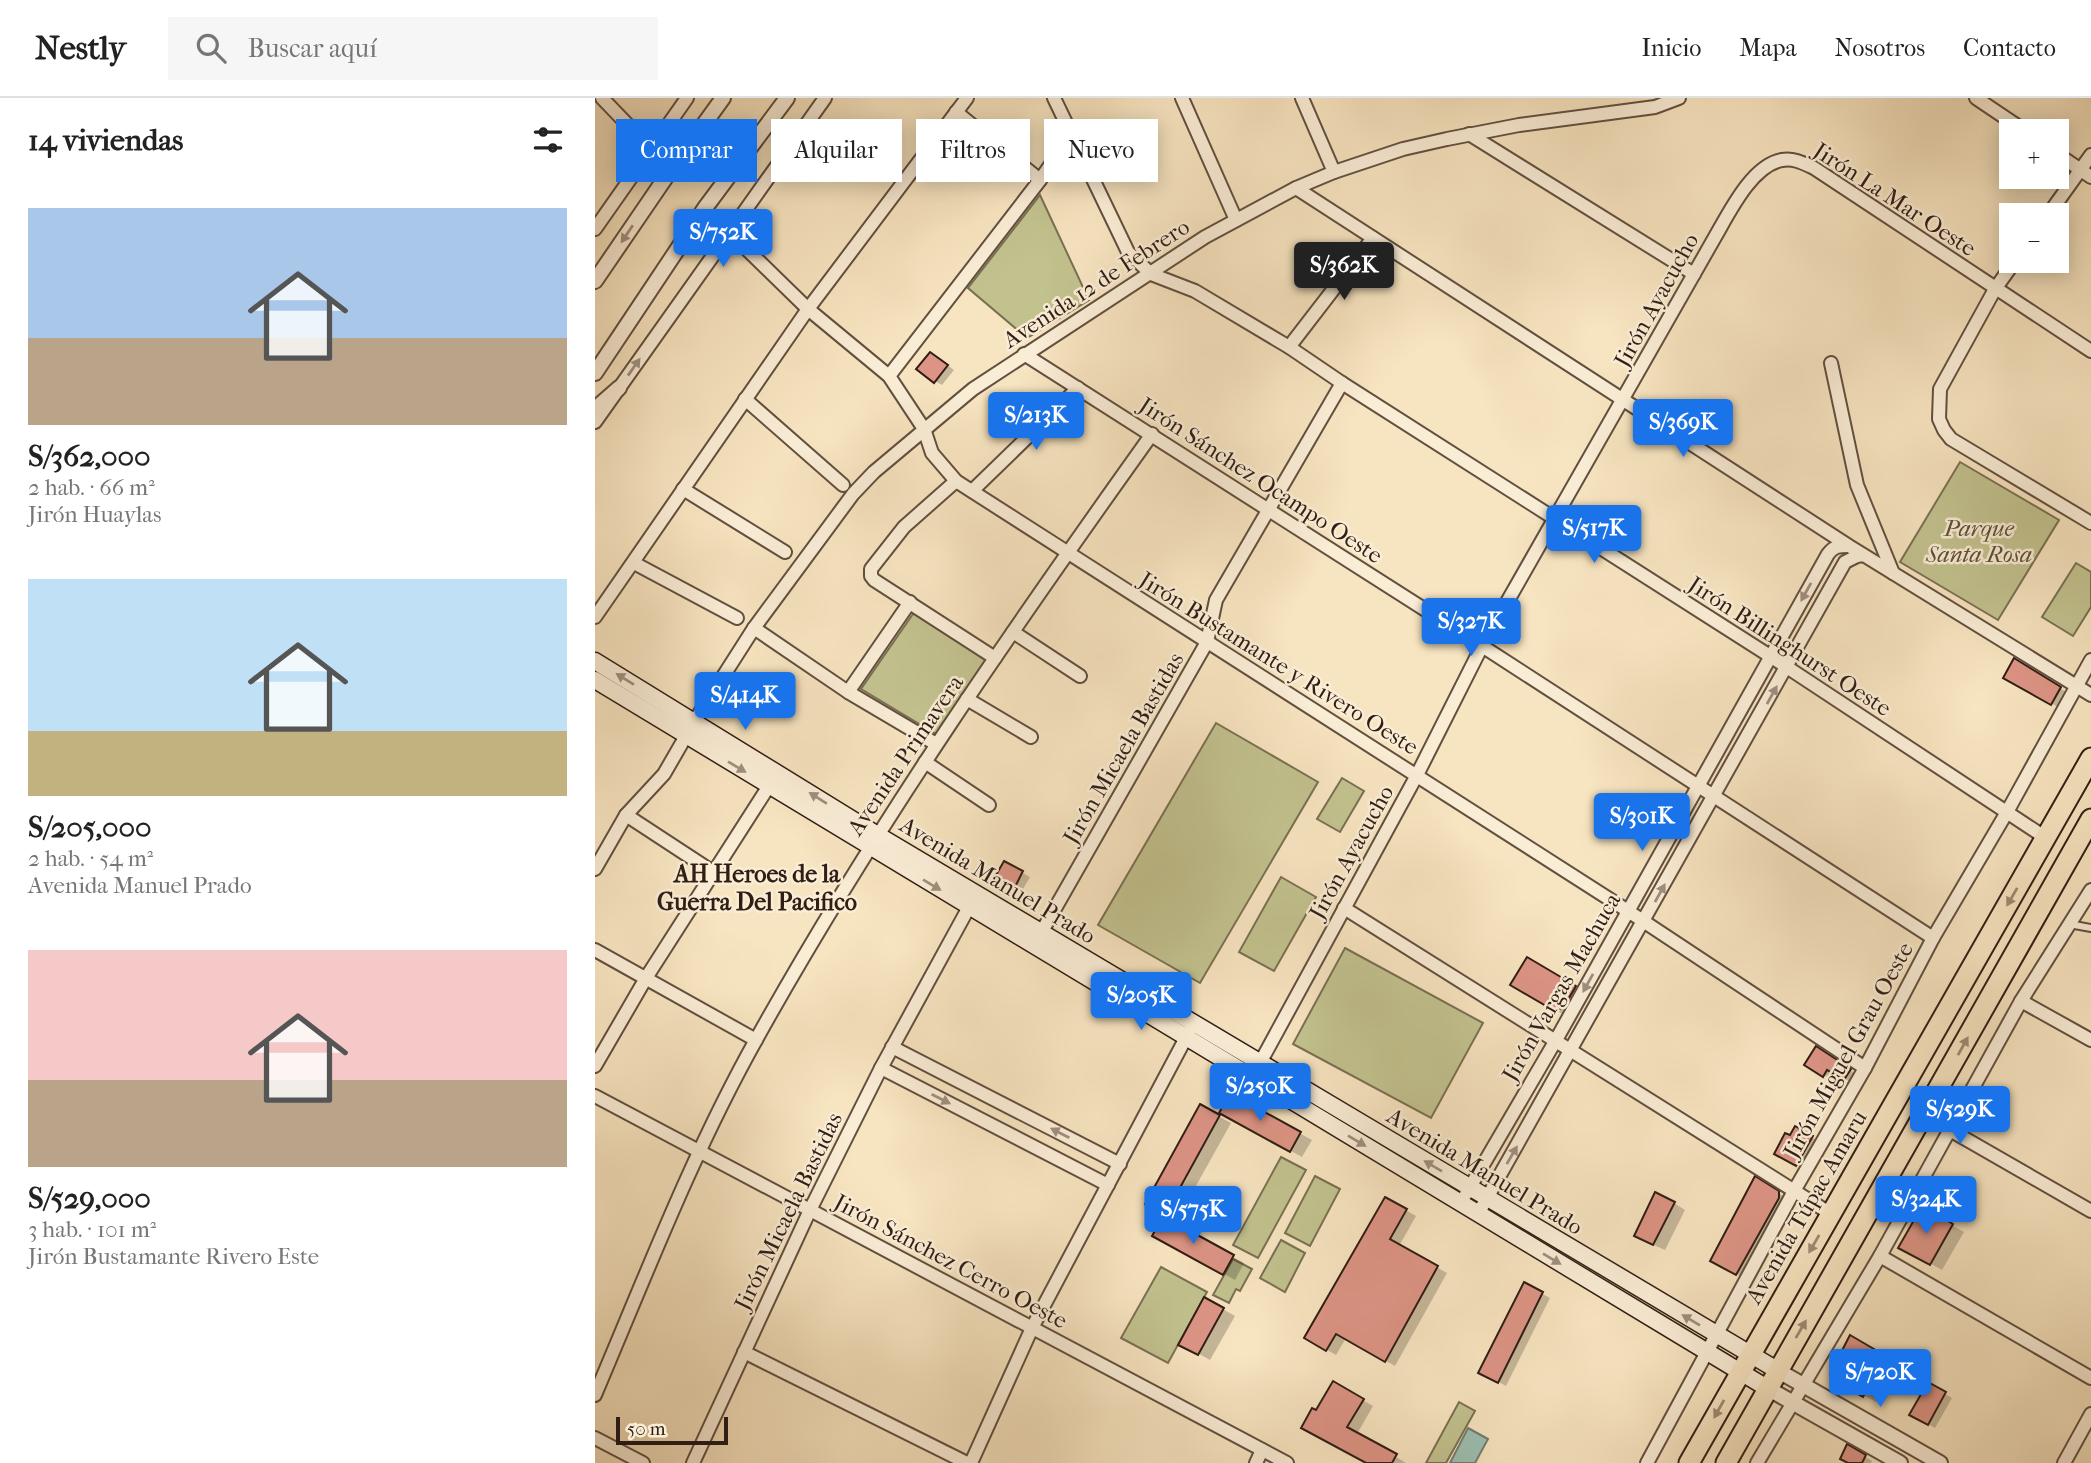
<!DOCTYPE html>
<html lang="es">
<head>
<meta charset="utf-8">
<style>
	body { margin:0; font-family:"IM FELL French Canon",serif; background:#f6f6f6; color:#222; height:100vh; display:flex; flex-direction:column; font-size:26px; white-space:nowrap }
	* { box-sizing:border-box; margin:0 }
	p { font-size:23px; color:#767676 }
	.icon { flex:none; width:38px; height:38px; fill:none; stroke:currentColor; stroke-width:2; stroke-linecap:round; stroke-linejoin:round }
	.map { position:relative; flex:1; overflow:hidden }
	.panel { display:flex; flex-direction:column; background:#fff; width:595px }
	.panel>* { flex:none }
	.hud { position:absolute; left:21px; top:21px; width:665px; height:63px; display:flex; gap:14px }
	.fabs { position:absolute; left:1404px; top:21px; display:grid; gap:14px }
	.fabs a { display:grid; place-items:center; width:70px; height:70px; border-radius:0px; background:#fff; box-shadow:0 4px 18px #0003; font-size:35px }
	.scale { position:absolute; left:21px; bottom:18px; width:112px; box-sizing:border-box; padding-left:7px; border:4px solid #301d14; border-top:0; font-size:19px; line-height:24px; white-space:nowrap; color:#301d14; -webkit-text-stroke:5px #faedd6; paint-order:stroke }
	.price { position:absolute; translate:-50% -60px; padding:0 16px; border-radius:7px; background:#1a73e8; color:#fff; font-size:23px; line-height:46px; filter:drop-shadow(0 2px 4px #0008) }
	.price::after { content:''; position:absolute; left:50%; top:42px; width:21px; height:16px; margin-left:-10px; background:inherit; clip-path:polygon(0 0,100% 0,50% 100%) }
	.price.on { background:#222; color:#fff }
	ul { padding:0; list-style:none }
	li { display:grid; align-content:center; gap:14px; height:371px; padding:0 28px }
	li span { display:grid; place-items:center; height:217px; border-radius:0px; color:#555 }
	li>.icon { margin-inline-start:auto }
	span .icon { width:126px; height:126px; fill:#fffc; stroke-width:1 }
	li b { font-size:30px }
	h2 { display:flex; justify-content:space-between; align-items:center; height:84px; padding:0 28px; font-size:30px }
	.pill { padding:0 24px; border-radius:0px; background:#fff; box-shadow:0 4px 18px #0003; font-size:24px; line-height:63px }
	.pill.on { background:#1a73e8; color:#fff }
	header { display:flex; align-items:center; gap:42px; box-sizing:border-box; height:98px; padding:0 35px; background:#fff; border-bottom:2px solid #e0e0e0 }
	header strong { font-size:33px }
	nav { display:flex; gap:38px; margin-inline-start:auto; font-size:24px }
	.search { width:490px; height:63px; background:#f6f6f6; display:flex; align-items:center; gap:18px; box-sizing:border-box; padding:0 24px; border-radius:0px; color:#767676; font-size:26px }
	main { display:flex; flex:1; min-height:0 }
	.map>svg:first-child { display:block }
	.green { fill:#c2c28f; stroke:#797052; stroke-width:2 }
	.water { fill:#9dbfb2; stroke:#717e73; stroke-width:2 }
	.shadow { fill:#0003 }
	.building { fill:#dd9485; stroke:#301d14; stroke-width:2 }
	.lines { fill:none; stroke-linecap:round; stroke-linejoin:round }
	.service-casing { stroke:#624f3f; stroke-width:10 }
	.minor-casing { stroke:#624f3f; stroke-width:16 }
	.tertiary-casing { stroke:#624f3f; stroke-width:18 }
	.secondary-casing { stroke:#301d14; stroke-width:19 }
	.trunk-casing { stroke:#301d14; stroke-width:23 }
	.service { stroke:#faedd6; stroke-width:6 }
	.minor { stroke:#faedd6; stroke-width:12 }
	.tertiary { stroke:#faedd6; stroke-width:14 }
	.secondary { stroke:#faedd6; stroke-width:16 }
	.trunk { stroke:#f7e4c0; stroke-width:19 }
	.oneway { fill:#9f8f7f }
	.oneway2 { fill:#9d8a73 }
	.labels { text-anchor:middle; stroke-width:5; stroke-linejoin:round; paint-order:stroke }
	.street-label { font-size:23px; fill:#301d14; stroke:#faedd6 }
	.park-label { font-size:23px; font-style:italic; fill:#5c4f39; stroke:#faedd6 }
	.neighbourhood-label { font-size:24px; font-weight:bold; fill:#301d14; stroke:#faedd6 }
</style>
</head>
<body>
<header>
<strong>Nestly</strong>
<div class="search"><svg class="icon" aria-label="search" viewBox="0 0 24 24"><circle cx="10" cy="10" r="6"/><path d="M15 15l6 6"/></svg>Buscar aquí</div>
<nav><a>Inicio</a><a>Mapa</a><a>Nosotros</a><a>Contacto</a></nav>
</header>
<main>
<section class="panel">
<h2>14 viviendas<svg class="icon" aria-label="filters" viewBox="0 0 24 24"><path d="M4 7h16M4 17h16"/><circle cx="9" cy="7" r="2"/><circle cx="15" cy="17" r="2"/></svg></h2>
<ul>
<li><span style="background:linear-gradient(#a9c7e8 60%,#b9a48a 0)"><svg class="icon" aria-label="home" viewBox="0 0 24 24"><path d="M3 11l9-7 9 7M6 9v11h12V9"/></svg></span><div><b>S/362,000</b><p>2 hab. · 66 m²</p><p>Jirón Huaylas</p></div></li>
<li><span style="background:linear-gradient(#bfe0f5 70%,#c2b280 0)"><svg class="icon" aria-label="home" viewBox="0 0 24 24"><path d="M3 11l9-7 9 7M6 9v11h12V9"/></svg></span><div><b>S/205,000</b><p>2 hab. · 54 m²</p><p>Avenida Manuel Prado</p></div></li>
<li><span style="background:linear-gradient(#f6c9c9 60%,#b9a48a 0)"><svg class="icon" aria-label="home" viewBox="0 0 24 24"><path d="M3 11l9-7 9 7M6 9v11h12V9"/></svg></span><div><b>S/529,000</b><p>3 hab. · 101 m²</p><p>Jirón Bustamante Rivero Este</p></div></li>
</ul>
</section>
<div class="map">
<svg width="1496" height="1365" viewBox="0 0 1496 1365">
	<rect width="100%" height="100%" fill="#f7e4c0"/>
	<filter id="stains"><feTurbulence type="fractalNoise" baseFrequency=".00286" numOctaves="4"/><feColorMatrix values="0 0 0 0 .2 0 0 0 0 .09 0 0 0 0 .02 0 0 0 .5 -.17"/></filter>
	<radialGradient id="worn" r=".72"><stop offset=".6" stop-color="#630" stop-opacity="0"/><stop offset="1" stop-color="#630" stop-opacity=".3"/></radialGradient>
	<g class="green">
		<polygon points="445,97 494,202 432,240 373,190"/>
		<polygon points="1365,364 1464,422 1403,522 1305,464"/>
		<polygon points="1481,465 1496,474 1496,509 1478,538 1447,519"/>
		<polygon points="320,513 395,561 341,636 266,591"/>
		<polygon points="621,625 723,684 605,885 503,827"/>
		<polygon points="747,680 769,693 745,734 722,721"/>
		<polygon points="686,779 721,799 679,873 644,854"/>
		<polygon points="750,850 888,925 836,1020 698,946"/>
		<polygon points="686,1059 711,1072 663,1160 638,1147"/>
		<polygon points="720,1078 745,1091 715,1148 690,1135"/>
		<polygon points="686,1142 710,1155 690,1194 665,1180"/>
		<polygon points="638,1161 657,1171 645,1193 641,1191 634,1205 618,1197"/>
		<polygon points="566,1169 612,1194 573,1265 526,1240"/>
		<polygon points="864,1304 880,1313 851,1365 831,1365"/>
	</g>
	<polygon class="water" points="873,1330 893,1341 880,1365 855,1365"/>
	<g class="shadow">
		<polygon points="343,260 359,272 347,287 340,283"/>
		<polygon points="1420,562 1476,597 1468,612 1411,579"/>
		<polygon points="410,765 435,779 424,798 399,784"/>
		<polygon points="932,861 992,896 971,918 917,887"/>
		<polygon points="1229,955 1262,977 1257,985 1240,974 1236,981 1212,966"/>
		<polygon points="636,997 717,1042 707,1059 626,1014"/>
		<polygon points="606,1009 636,1025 582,1122 553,1105"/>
		<polygon points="1201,1030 1223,1043 1208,1070 1181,1055"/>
		<polygon points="1160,1081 1190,1099 1149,1180 1117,1163"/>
		<polygon points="791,1101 821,1118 804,1148 852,1175 800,1268 751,1240 741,1257 711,1240"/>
		<polygon points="1079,1105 1090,1112 1070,1152 1052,1144"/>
		<polygon points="1328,1111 1369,1134 1347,1172 1306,1149"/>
		<polygon points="568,1121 649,1165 640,1182 559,1138"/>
		<polygon points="929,1186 955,1200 911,1288 886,1274"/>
		<polygon points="610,1201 640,1218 615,1262 586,1246"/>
		<polygon points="1255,1240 1301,1266 1281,1304 1238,1280"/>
		<polygon points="738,1285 778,1308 762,1336 811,1365 774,1365 722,1314"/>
		<polygon points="1333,1286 1357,1300 1340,1330 1317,1317"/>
		<polygon points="1253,1349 1277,1363 1276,1365 1256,1365"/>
	</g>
	<g class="building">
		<polygon points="335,254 353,267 339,285 321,271"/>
		<polygon points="1419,560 1466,589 1456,607 1408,580"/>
		<polygon points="409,763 428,773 417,795 397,784"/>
		<polygon points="932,859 981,888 968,910 958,912 915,887"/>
		<polygon points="1221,948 1256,971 1249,982 1232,972 1228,979 1209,967"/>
		<polygon points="635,995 706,1034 695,1054 624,1015"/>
		<polygon points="605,1006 625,1017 570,1117 550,1106"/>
		<polygon points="1200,1028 1218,1038 1201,1068 1179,1056 1190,1035 1195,1037"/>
		<polygon points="1160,1078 1184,1093 1184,1100 1141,1177 1115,1163"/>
		<polygon points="1060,1094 1080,1104 1058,1147 1039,1138"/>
		<polygon points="790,1099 812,1111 795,1141 843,1168 790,1264 741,1236 731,1253 709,1240"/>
		<polygon points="1327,1108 1358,1126 1335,1167 1303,1150"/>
		<polygon points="568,1118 639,1157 628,1177 557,1138"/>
		<polygon points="929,1184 948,1194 903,1285 883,1275"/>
		<polygon points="609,1199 629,1210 603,1257 583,1247"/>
		<polygon points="1255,1237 1291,1258 1268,1299 1237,1281 1235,1276"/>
		<polygon points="738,1283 769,1301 752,1329 802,1356 797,1365 771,1365 706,1330 717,1310 721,1312"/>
		<polygon points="1333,1284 1351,1294 1333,1327 1314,1317"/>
		<polygon points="1252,1346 1271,1357 1267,1365 1253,1365 1245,1361"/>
	</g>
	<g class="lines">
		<g class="service-casing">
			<polyline id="service" points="1474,826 1496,830"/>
		</g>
		<g class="minor-casing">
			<g id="minor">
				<polyline points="7,0 56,51"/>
				<polyline points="459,0 533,154 556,176 600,193 694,249 747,285 1175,558 1451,740"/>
				<polyline points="587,0 641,122"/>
				<polyline points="707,0 739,74"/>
				<polyline points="1381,0 1430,33"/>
				<polyline points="361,14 445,82"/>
				<polyline points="874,36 1099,176"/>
				<polyline points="1461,55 1496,79"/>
				<polyline points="701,90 1254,448 1496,597"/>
				<polyline points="1453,117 1496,57"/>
				<polyline points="0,131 92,0"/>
				<polyline points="134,134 213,211 294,278 329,331 337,355 361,383 1033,813 1270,970"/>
				<polyline points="1420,163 1400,191 1345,291 1344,321 1349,332 1356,341 1496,425"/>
				<polyline points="694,249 778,140"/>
				<polyline points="429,256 887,548 1338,840"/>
				<polyline points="1236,265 1262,387 1298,475"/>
				<polyline points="294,278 445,82 477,36"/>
				<polyline points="150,301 248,387"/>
				<polyline points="0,324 230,0"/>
				<polyline points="361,383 309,429 276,471 276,478 279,482 400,560"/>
				<polyline points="88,391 190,454"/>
				<polyline points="377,393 483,290"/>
				<polyline points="39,465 142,520"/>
				<polyline points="0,519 213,211 372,0"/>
				<polyline points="159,530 253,594 341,646"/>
				<polyline points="418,534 485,578"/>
				<polyline points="253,594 315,504"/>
				<polyline points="372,601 436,639"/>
				<polyline points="330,664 394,707"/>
				<polyline points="31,717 118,774"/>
				<polyline points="0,771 31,717 69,676 99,624 159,530 258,396 279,374 378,291 610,139 701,90 739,74 808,51 852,41 924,27 1060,9 1084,0"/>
				<polyline points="749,810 1236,1116"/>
				<polyline points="442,842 612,544 621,502 747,285"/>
				<polyline points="0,852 161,942"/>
				<polyline points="1426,903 1496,942"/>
				<polyline points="297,949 525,1066"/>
				<path d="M665 965 822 677 887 548 1120 139C1134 115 1157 67 1187 62 1199 60 1208 65 1219 70L1496 253"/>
				<polyline points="0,968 51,880 179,680"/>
				<polyline points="286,970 513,1087"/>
				<polyline points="0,998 692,1365"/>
				<polyline points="1355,1032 1496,1113"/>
				<path d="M871 1096 961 942 1233 456C1239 448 1244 448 1253 448"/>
				<polyline points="883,1116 1250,464 1262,458 1268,457"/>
				<polyline points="1285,1158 1496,1280"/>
				<polyline points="149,1254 372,1365"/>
				<path d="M0 1297C51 1177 98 1054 162 940 279 730 417 532 557 336"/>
				<polyline points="0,1340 48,1365"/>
				<polyline points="98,1365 215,1112 286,970 374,809"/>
				<polyline points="376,1365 437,1230 595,932"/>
				<polyline points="661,1365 667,1352"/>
				<polyline points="1052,1365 1199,1093 1270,970 1338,840 1412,714 1496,562"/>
				<polyline points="1162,1365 1285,1158 1426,903 1496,792"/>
				<polyline points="1469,1365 1496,1316"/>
			</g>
		</g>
		<g class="tertiary-casing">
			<g id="tertiary">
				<polyline points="0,183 73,76 128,0"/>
				<polyline points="0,275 110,110 192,0"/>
				<polyline points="0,311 24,290"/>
				<polyline points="1182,1272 1345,1365"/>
				<polyline points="1172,1290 1305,1365"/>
			</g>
		</g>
		<g class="secondary-casing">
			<g id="secondary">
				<polyline points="0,563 281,736 1182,1272"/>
				<polyline points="0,582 1172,1290"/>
			</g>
		</g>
		<g class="trunk-casing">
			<g id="trunk">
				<polyline points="1094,1365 1496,660"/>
				<polyline points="1131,1365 1496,721"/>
			</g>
		</g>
		<use href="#service" class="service"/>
		<use href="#minor" class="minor"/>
		<use href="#tertiary" class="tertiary"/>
		<use href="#secondary" class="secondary"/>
		<use href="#trunk" class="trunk"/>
	</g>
	<defs><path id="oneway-solid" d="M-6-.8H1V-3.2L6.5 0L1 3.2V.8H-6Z" transform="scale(1.75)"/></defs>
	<g class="oneway">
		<use href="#oneway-solid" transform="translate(32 136) rotate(124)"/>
		<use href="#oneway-solid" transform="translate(39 269) rotate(-55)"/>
		<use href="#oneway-solid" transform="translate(1211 494) rotate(119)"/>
		<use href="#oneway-solid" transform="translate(30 581) rotate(-148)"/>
		<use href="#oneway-solid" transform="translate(1177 597) rotate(-61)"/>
		<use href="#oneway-solid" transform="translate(142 669) rotate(31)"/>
		<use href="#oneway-solid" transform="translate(223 700) rotate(-148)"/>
		<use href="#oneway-solid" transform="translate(337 787) rotate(31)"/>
		<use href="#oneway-solid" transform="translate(1065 795) rotate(-61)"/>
		<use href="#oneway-solid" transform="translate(993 885) rotate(119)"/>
		<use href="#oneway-solid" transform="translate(346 1001) rotate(27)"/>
		<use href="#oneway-solid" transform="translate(465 1035) rotate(-153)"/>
		<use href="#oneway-solid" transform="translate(762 1043) rotate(31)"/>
		<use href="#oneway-solid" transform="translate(917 1057) rotate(-60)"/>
		<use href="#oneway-solid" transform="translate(838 1068) rotate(-149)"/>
		<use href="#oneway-solid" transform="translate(957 1161) rotate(31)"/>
		<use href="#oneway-solid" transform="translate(1096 1222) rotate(-149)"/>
	</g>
	<g class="oneway2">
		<use href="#oneway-solid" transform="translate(1417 799) rotate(120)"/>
		<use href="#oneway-solid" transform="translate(1368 948) rotate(-61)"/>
		<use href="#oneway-solid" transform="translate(1219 1146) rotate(120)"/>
		<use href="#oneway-solid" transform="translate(1206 1231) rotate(-60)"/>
		<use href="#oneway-solid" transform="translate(1124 1311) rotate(119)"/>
	</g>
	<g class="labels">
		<g class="street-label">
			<text transform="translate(1300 101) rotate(33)" y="8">Jirón La Mar Oeste</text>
			<text transform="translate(501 185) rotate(-33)" y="8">Avenida 12 de Febrero</text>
			<text transform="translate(1061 202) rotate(-61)" y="8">Jirón Ayacucho</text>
			<text transform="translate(666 382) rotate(33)" y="8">Jirón Sánchez Ocampo Oeste</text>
			<text transform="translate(1195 548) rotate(33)" y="8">Jirón Billinghurst Oeste</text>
			<text transform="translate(684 565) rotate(32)" y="8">Jirón Bustamante y Rivero Oeste</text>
			<text transform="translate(528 650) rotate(-60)" y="8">Jirón Micaela Bastidas</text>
			<text transform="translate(310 657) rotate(-56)" y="8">Avenida Primavera</text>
			<text transform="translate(756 754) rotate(-61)" y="8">Jirón Ayacucho</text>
			<text transform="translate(403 782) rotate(31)" y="8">Avenida Manuel Prado</text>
			<text transform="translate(966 889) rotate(-60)" y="8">Jirón Vargas Machuca</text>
			<text transform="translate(1253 952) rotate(-61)" y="8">Jirón Miguel Grau Oeste</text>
			<text transform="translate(890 1073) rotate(31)" y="8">Avenida Manuel Prado</text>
			<text transform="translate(1211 1109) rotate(-60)" y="8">Avenida Túpac Amaru</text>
			<text transform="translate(193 1113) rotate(-64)" y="8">Jirón Micaela Bastidas</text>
			<text transform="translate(356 1163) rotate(28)" y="8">Jirón Sánchez Cerro Oeste</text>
		</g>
		<g class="park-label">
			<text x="1384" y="438">Parque<tspan x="1384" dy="26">Santa Rosa</tspan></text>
		</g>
		<g class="neighbourhood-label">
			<text x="162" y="784">AH Heroes de la<tspan x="162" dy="28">Guerra Del Pacifico</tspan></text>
		</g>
	</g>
	<rect width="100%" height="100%" filter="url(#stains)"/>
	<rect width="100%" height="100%" fill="url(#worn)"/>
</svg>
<div class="fabs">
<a>+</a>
<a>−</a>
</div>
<div class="scale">50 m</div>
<b class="price" style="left:128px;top:171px">S/752K</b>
<b class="price on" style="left:749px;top:204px">S/362K</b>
<b class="price" style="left:441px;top:354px">S/213K</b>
<b class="price" style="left:1088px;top:361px">S/369K</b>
<b class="price" style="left:999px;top:467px">S/517K</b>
<b class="price" style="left:876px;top:560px">S/327K</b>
<b class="price" style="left:150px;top:634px">S/414K</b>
<b class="price" style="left:1047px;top:755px">S/301K</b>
<b class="price" style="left:546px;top:934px">S/205K</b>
<b class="price" style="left:665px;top:1025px">S/250K</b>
<b class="price" style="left:1365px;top:1048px">S/529K</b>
<b class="price" style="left:1331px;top:1138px">S/324K</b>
<b class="price" style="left:598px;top:1148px">S/575K</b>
<b class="price" style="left:1285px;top:1311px">S/720K</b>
<div class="hud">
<a class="pill on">Comprar</a>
<a class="pill">Alquilar</a>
<a class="pill">Filtros</a>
<a class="pill">Nuevo</a>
</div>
</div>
</main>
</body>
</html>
